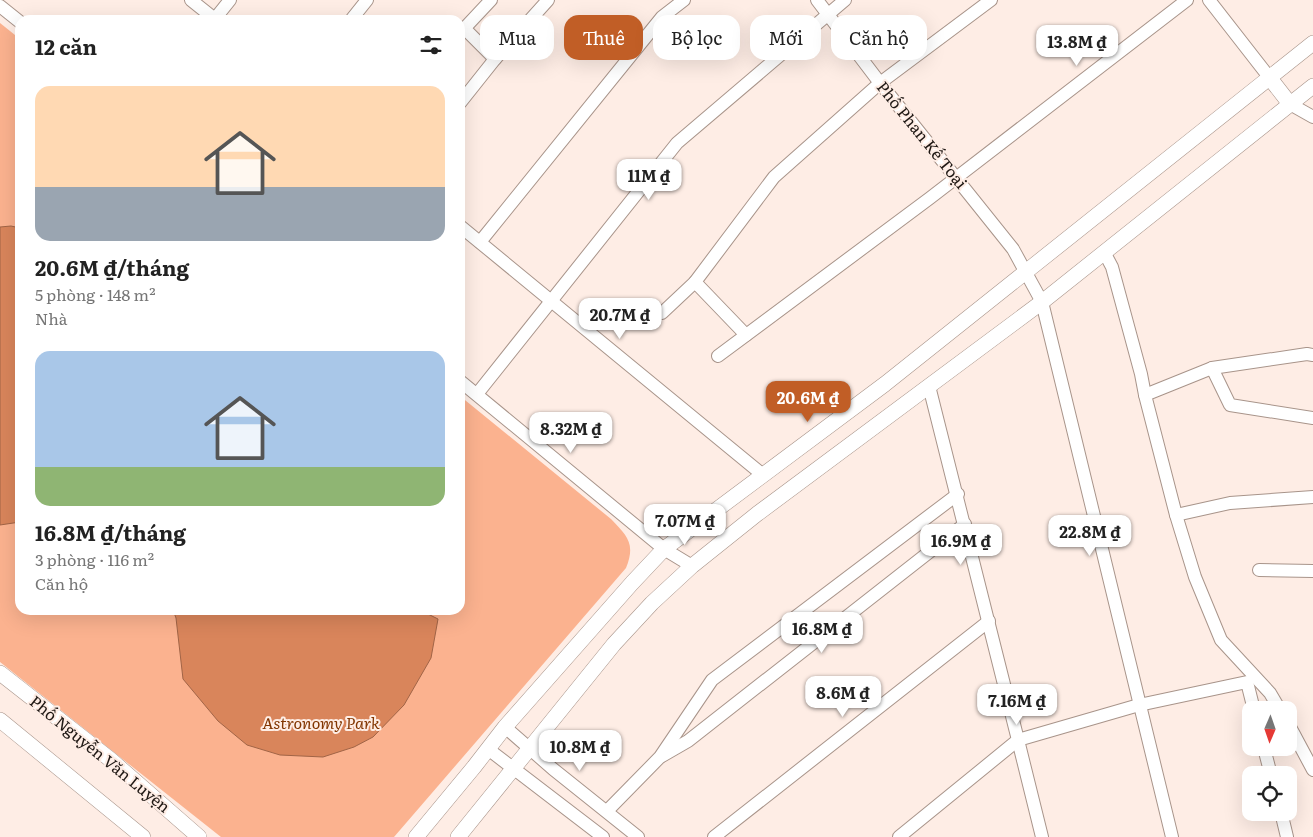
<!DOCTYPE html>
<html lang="vi">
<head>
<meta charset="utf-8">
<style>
	body { margin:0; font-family:Literata,serif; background:#f6f6f6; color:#222; height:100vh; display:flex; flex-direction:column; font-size:19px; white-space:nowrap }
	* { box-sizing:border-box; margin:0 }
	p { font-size:16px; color:#767676 }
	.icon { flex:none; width:28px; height:28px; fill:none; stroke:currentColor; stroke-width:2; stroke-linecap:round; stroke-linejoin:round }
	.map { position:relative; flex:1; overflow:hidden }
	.details { position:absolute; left:15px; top:15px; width:450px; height:600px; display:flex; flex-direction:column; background:#fff; border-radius:15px; box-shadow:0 5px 20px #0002 }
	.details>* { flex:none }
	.top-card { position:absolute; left:480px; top:15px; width:475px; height:45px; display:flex; gap:10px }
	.needle { width:32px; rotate:182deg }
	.fabs { position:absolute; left:1242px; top:701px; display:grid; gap:10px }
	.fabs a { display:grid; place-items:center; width:55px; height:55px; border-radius:10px; background:#fff; box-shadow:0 5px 20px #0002; font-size:25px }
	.price { position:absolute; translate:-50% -42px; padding:0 11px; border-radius:10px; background:#fff; color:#222; font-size:16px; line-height:32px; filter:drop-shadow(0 1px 2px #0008) }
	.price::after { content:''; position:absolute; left:50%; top:30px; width:15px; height:11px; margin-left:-8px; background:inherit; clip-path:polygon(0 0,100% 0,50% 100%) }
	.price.on { background:#c15e26; color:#fff }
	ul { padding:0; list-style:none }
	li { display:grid; align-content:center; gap:10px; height:265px; padding:0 20px }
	li span { display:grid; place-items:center; height:155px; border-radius:15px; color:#555 }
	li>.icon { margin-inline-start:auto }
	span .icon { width:90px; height:90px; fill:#fffc; stroke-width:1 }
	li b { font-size:21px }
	h2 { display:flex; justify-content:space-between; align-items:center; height:60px; padding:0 20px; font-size:21px }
	.tag { padding:0 18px; border-radius:15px; background:#fff; box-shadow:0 5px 20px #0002; font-size:18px; line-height:45px }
	.tag.on { background:#c15e26; color:#fff }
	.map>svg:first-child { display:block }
	.green { fill:#fbb28f }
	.water { fill:#d9855b; stroke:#a16446 }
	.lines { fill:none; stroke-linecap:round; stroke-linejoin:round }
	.minor-casing { stroke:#a8948a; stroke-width:14 }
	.major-casing { stroke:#a8948a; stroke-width:16 }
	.minor { stroke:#fff; stroke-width:12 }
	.major { stroke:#fff; stroke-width:15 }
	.labels { text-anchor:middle; stroke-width:4; stroke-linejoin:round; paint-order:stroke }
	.street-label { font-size:16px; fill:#1f1814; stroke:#feede5 }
	.park-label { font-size:16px; font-style:italic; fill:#823501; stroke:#feede5 }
</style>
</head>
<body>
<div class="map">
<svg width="1313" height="837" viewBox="0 0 1313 837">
	<rect width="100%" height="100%" fill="#feede5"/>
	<path class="green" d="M0 23 20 39V610H460V396L611 519C627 536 636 543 626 568L394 837H221L0 662Z"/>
	<g class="water">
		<polygon points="11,226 20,228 20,522 0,525 0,227"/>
		<polygon points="173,610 420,610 438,619 431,658 404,705 373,737 354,747 323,757 280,755 247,745 218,721 183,679 176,618"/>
	</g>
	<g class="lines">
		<g class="minor-casing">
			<g id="minor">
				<polyline points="191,0 216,20"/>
				<polyline points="817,0 880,83 1013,249 1042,302 1172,837"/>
				<polyline points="1209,0 1269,77"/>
				<polyline points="0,6 20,22"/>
				<polyline points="214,20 230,0"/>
				<polyline points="351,20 367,0"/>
				<polyline points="464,28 495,59"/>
				<polyline points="460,33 491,0"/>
				<polyline points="460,103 495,59 548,0"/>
				<polyline points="1290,104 1313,117"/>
				<polyline points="460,226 763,475"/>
				<polyline points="480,242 662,17 684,0"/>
				<polyline points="1104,252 1112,267 1141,374 1145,395"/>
				<polyline points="695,282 774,177 880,83 991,0"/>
				<polyline points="662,313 695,282 746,335"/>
				<polyline points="718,356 930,198 1187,0"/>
				<polyline points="1212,368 1230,405 1313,418"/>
				<polyline points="460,381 664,549 692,566"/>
				<polyline points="477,394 677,143 845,0"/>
				<polyline points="1176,515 1230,503 1313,497"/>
				<polyline points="1259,570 1313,571"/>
				<polyline points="1280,710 1270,693 1221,640 1195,577 1176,515 1145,395 1212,368 1307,354 1313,355"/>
				<polyline points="1289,725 1313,770"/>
				<polyline points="505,727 553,769 638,837"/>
				<polyline points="1264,748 1271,775"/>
				<polyline points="488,749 603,837"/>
				<polyline points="662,756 688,741 965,524"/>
				<polyline points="607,811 660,757 712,680 958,494"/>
				<polyline points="1281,812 1287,837"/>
				<polyline points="714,837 989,621"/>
				<polyline points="899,837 1018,740 929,386"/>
				<polyline points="1042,837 1018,740 1139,705 1247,682 1254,710"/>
			</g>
		</g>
		<g class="major-casing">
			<g id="major">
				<polyline points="1269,77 1290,104"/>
				<polyline points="0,673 111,760 199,837"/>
				<polyline points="0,720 143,837"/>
				<polyline points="416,837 474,767 505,727 632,583 664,549 885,384 1313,43"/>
				<polyline points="458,837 614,644 652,603 692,566 757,514 1042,302 1313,86"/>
			</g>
		</g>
		<use href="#minor" class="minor"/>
		<use href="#major" class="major"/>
	</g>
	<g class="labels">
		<g class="street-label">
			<text transform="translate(922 135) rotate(51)" y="6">Phố Phan Kế Toại</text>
			<text transform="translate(100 754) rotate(39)" y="6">Phố Nguyễn Văn Luyện</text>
		</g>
		<g class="park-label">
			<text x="321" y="729">Astronomy Park</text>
		</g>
	</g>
</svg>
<div class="fabs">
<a><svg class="needle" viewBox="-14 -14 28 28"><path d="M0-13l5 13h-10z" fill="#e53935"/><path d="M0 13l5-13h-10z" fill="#767676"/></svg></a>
<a><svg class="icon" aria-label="locate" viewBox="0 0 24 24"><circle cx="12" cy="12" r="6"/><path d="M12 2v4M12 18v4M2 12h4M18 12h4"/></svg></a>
</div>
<b class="price" style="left:1077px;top:67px">13.8M ₫</b>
<b class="price" style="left:649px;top:201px">11M ₫</b>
<b class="price" style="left:620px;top:340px">20.7M ₫</b>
<b class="price on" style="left:808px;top:423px">20.6M ₫</b>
<b class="price" style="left:571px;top:454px">8.32M ₫</b>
<b class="price" style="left:685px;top:546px">7.07M ₫</b>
<b class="price" style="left:1090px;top:557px">22.8M ₫</b>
<b class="price" style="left:961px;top:566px">16.9M ₫</b>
<b class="price" style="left:822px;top:654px">16.8M ₫</b>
<b class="price" style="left:843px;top:718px">8.6M ₫</b>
<b class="price" style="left:1017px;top:726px">7.16M ₫</b>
<b class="price" style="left:580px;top:772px">10.8M ₫</b>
<div class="top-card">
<a class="tag">Mua</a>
<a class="tag on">Thuê</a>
<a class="tag">Bộ lọc</a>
<a class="tag">Mới</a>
<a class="tag">Căn hộ</a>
</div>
<section class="details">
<h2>12 căn<svg class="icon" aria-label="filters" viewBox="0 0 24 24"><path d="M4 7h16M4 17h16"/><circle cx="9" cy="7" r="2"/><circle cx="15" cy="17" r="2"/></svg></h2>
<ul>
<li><span style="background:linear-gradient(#ffd9b3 65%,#9aa5b1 0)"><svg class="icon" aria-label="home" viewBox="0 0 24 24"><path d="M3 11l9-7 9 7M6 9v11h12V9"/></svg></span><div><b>20.6M ₫/tháng</b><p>5 phòng · 148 m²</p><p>Nhà</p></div></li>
<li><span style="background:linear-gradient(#a9c7e8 75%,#8fb573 0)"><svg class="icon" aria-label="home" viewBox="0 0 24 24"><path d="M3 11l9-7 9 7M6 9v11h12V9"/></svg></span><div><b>16.8M ₫/tháng</b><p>3 phòng · 116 m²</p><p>Căn hộ</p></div></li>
</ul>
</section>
</div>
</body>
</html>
